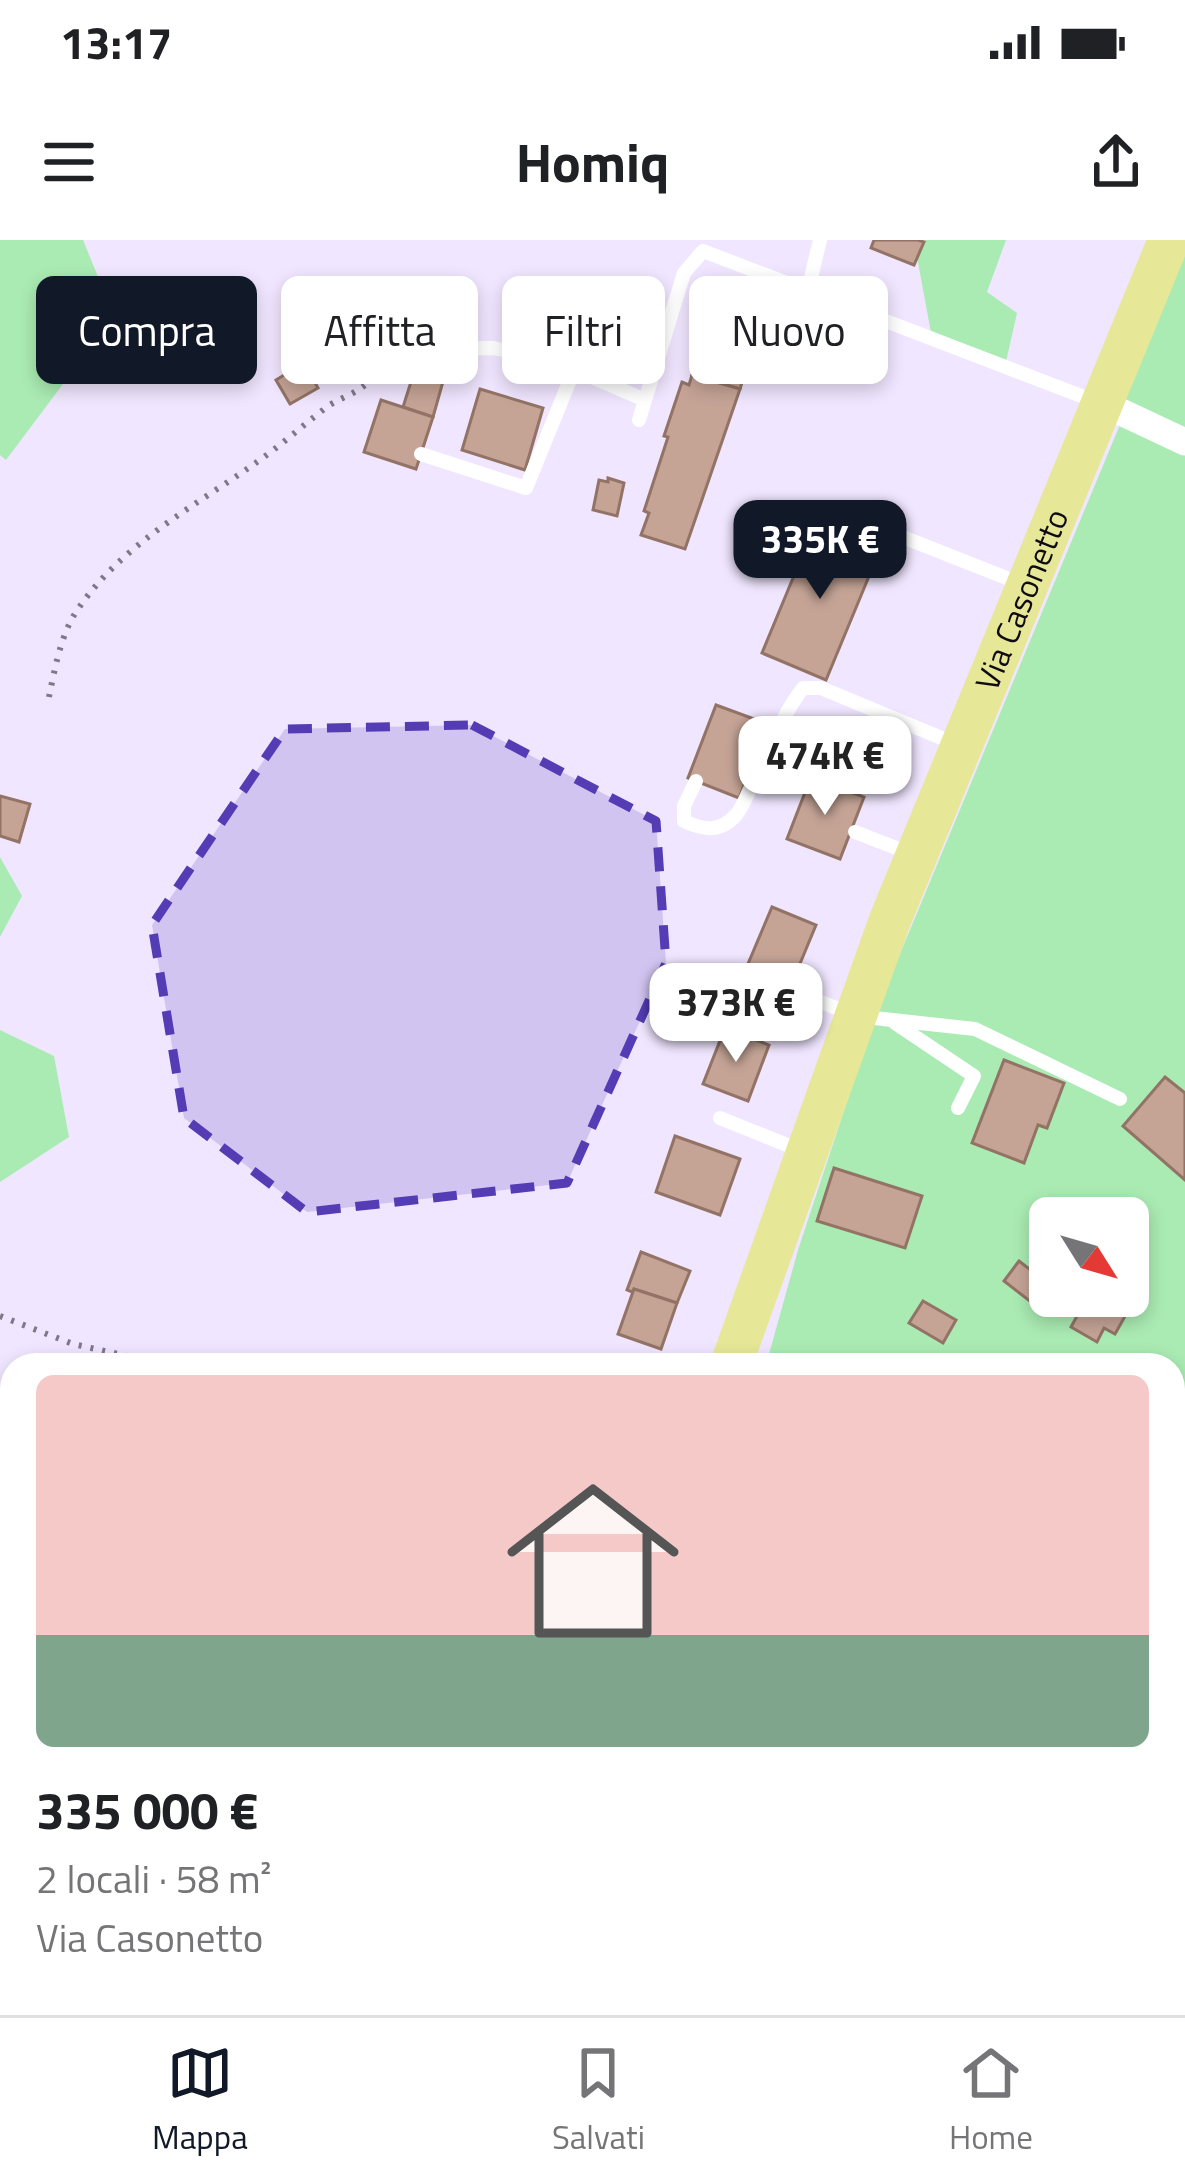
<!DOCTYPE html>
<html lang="it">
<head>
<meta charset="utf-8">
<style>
	body { margin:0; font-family:"Titillium Web",sans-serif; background:#f2f2f2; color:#202124; height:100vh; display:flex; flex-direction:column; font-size:45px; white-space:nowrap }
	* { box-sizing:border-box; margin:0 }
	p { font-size:39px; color:#757577 }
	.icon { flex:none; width:66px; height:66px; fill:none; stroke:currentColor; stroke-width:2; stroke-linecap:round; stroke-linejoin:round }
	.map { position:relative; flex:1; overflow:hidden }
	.side { position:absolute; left:0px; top:1113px; width:1185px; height:663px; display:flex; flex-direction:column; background:#fff; border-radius:36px 36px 0 0; box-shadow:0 6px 18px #0003 }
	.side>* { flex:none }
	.banner { position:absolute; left:36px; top:36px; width:1113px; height:108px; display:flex; gap:24px }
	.needle { width:78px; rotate:127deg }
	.tools { position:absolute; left:1029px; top:957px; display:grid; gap:24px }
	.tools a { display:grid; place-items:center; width:120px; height:120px; border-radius:18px; background:#fff; box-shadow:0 6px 18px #0003; font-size:60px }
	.price { position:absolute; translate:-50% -102px; padding:0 27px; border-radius:24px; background:#fff; color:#222; font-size:39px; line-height:78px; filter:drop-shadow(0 3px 6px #0008) }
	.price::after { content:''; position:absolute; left:50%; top:72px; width:36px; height:27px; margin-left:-18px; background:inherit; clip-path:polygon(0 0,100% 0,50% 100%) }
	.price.current { background:#111827; color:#fff }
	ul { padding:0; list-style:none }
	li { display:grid; align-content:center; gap:24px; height:636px; padding:0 36px }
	li span { display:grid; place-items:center; height:372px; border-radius:18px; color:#555 }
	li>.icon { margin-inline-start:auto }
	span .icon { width:216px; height:216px; fill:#fffc; stroke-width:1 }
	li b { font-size:51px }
	.pill { padding:0 42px; border-radius:18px; background:#fff; box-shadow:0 6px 18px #0003; font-size:42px; line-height:108px }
	.pill.current { background:#111827; color:#fff }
	.status { display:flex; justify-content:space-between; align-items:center; height:84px; padding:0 60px; background:#fff; direction:ltr }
	.status svg { height:33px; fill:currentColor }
	header { display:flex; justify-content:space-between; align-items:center; height:156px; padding:0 36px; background:#fff; font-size:54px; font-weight:700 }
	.dock { display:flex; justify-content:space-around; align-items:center; height:168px; border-top:3px solid #e0e0e0; background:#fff; font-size:33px; color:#757577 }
	.dock a { display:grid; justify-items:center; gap:6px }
	.dock .current { color:#111827 }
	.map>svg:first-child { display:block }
	.green { fill:#aaebb3; fill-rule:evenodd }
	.building { fill:#c5a496; stroke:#927366; stroke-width:3 }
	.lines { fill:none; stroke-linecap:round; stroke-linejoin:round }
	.path { stroke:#7f7889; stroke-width:6; stroke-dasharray:3 9; stroke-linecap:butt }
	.service { stroke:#fff; stroke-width:14 }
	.minor { stroke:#fff; stroke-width:27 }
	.primary { stroke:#e6e897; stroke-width:42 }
	.marked { fill:#543cb4; fill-opacity:0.2; stroke:#543cb4; stroke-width:9; stroke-dasharray:24 15; stroke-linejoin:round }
	.labels { text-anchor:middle; stroke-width:9; stroke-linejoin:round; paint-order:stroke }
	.street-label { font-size:33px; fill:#0f0a14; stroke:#faf7fe }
</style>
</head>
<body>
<div class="status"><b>13:17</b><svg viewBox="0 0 49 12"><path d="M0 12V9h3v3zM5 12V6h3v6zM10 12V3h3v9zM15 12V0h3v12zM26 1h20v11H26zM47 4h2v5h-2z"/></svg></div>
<header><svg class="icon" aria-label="menu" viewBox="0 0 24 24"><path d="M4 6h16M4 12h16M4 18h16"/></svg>Homiq<svg class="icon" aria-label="share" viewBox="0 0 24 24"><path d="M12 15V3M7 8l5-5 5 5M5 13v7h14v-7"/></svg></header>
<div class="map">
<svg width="1185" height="1775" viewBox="0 0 1185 1775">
	<rect width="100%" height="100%" fill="#f0e6ff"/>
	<g class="green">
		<polygon points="0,0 83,0 114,76 6,220 0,215"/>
		<polygon points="925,0 1006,0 987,52 1017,73 1005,126 932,98 917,17"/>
		<path d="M1185 0V1775H833L806 1764H1173V1125H766L798 1010 880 762 1124 175 1102 163ZM1050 978H1128V1056H1050Z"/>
		<polygon points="0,617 22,656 0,697"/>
		<polygon points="0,790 54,816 69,897 0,942"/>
		<polygon points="625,1764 780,1764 776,1775 643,1775"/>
	</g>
	<g class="building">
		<polygon points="874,0 918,0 924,2 914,25 871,8"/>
		<polygon points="722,42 770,57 763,76 715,63"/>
		<polygon points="607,61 628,68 619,92 599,85"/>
		<polygon points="715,63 763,76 740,149 692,135"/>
		<polygon points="517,64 592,87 590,97 577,94 573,107 510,90"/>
		<polygon points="333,80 380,95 365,142 319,127"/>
		<polygon points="304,123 318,148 290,164 276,140"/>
		<polygon points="415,129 444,138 433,177 403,167"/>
		<polygon points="692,135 740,149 685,309 641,295 649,273 644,271 668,197 664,196 682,142 689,145"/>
		<polygon points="480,149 543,168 525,230 462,210"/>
		<polygon points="381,160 433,177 416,229 364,212"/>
		<polygon points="608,238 624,243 617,276 593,270 599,240 608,242"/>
		<polygon points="815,285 879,312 826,440 762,413"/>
		<polygon points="716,465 768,484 739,558 688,538"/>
		<polygon points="811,537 864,557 840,619 787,599"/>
		<polygon points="0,556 30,564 19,602 0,596"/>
		<polygon points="772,667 816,685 789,750 745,731"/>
		<polygon points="725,788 769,805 748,861 703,844"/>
		<polygon points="1004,820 1064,843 1047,888 1038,885 1024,923 972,903"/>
		<polygon points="1165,837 1185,853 1185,940 1123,886"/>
		<polygon points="675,896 740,919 720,975 656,952"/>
		<polygon points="834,928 922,956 905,1008 817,981"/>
		<polygon points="641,1012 690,1031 677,1063 634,1049 632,1052 627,1050"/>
		<polygon points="1019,1021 1046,1042 1031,1062 1004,1041"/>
		<polygon points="634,1049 677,1063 661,1109 618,1094"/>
		<polygon points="1088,1056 1123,1056 1133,1062 1115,1094 1104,1088 1097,1102 1071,1087"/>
		<polygon points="923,1061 956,1080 943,1103 909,1083"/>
		<polygon points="12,1651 12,1697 0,1700 0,1654"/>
		<polygon points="156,1764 171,1764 193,1775 150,1775"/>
		<polygon points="780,1764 806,1764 833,1775 776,1775"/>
		<polygon points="1046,1766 1067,1769 1066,1775 1045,1775"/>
	</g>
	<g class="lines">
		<g class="path">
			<path d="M49 457C55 428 61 393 78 369 122 304 195 266 257 222 280 206 301 187 323 170 337 158 358 154 369 141"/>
			<polyline points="0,1076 73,1104 168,1125"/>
		</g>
		<g class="service">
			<polyline points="808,50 820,0"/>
			<polyline points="381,123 405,109 493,108 553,120 645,160"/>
			<polyline points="639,180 684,33 703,11 1097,162"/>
			<polyline points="421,214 526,248 574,130"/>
			<polyline points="847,275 1022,344"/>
			<path d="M696 541 684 566V581C703 590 720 593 736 575 742 568 746 557 750 549 768 515 779 479 803 448H821L956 504"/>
			<polyline points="855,592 912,614"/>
			<polyline points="741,752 783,767 798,755 806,756 856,776 975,789 1120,859"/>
			<polyline points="895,783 974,836 958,868"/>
			<polyline points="720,878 802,911"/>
			<polyline points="0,1634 12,1631"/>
			<polyline points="601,1764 619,1775"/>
			<polyline points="1104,1764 1151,1775"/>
		</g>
		<polyline class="minor" points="1102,163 1185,202"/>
		<g class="primary">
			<path id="s1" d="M731 1125 890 680 1169 0"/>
			<polyline points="562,1775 565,1764"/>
		</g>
	</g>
	<path class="marked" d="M472 485 656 581 666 723 567 943 307 972 184 878 152 685 285 489Z"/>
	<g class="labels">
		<g class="street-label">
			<text dy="12" stroke="none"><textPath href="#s1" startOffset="819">Via Casonetto</textPath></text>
		</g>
	</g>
</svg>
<div class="tools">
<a><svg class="needle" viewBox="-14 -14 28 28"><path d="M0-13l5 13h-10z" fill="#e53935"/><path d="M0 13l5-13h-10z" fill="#757577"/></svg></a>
</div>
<b class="price current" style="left:820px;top:362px">335K €</b>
<b class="price" style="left:825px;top:578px">474K €</b>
<b class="price" style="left:736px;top:825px">373K €</b>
<div class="banner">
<a class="pill current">Compra</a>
<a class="pill">Affitta</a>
<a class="pill">Filtri</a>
<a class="pill">Nuovo</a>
</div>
<section class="side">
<ul>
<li><span style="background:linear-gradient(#f6c9c9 70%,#7fa58c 0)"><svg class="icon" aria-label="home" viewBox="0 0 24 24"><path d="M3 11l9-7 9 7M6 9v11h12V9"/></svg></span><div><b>335 000 €</b><p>2 locali · 58 m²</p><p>Via Casonetto</p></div></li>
</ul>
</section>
</div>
<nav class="dock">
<a class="current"><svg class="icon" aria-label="map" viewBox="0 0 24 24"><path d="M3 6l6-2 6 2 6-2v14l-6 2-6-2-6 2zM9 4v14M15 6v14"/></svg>Mappa</a>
<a><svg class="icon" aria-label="saved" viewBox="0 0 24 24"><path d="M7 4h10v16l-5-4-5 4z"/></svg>Salvati</a>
<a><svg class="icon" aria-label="home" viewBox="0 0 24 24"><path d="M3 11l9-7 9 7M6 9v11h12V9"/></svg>Home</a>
</nav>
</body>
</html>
